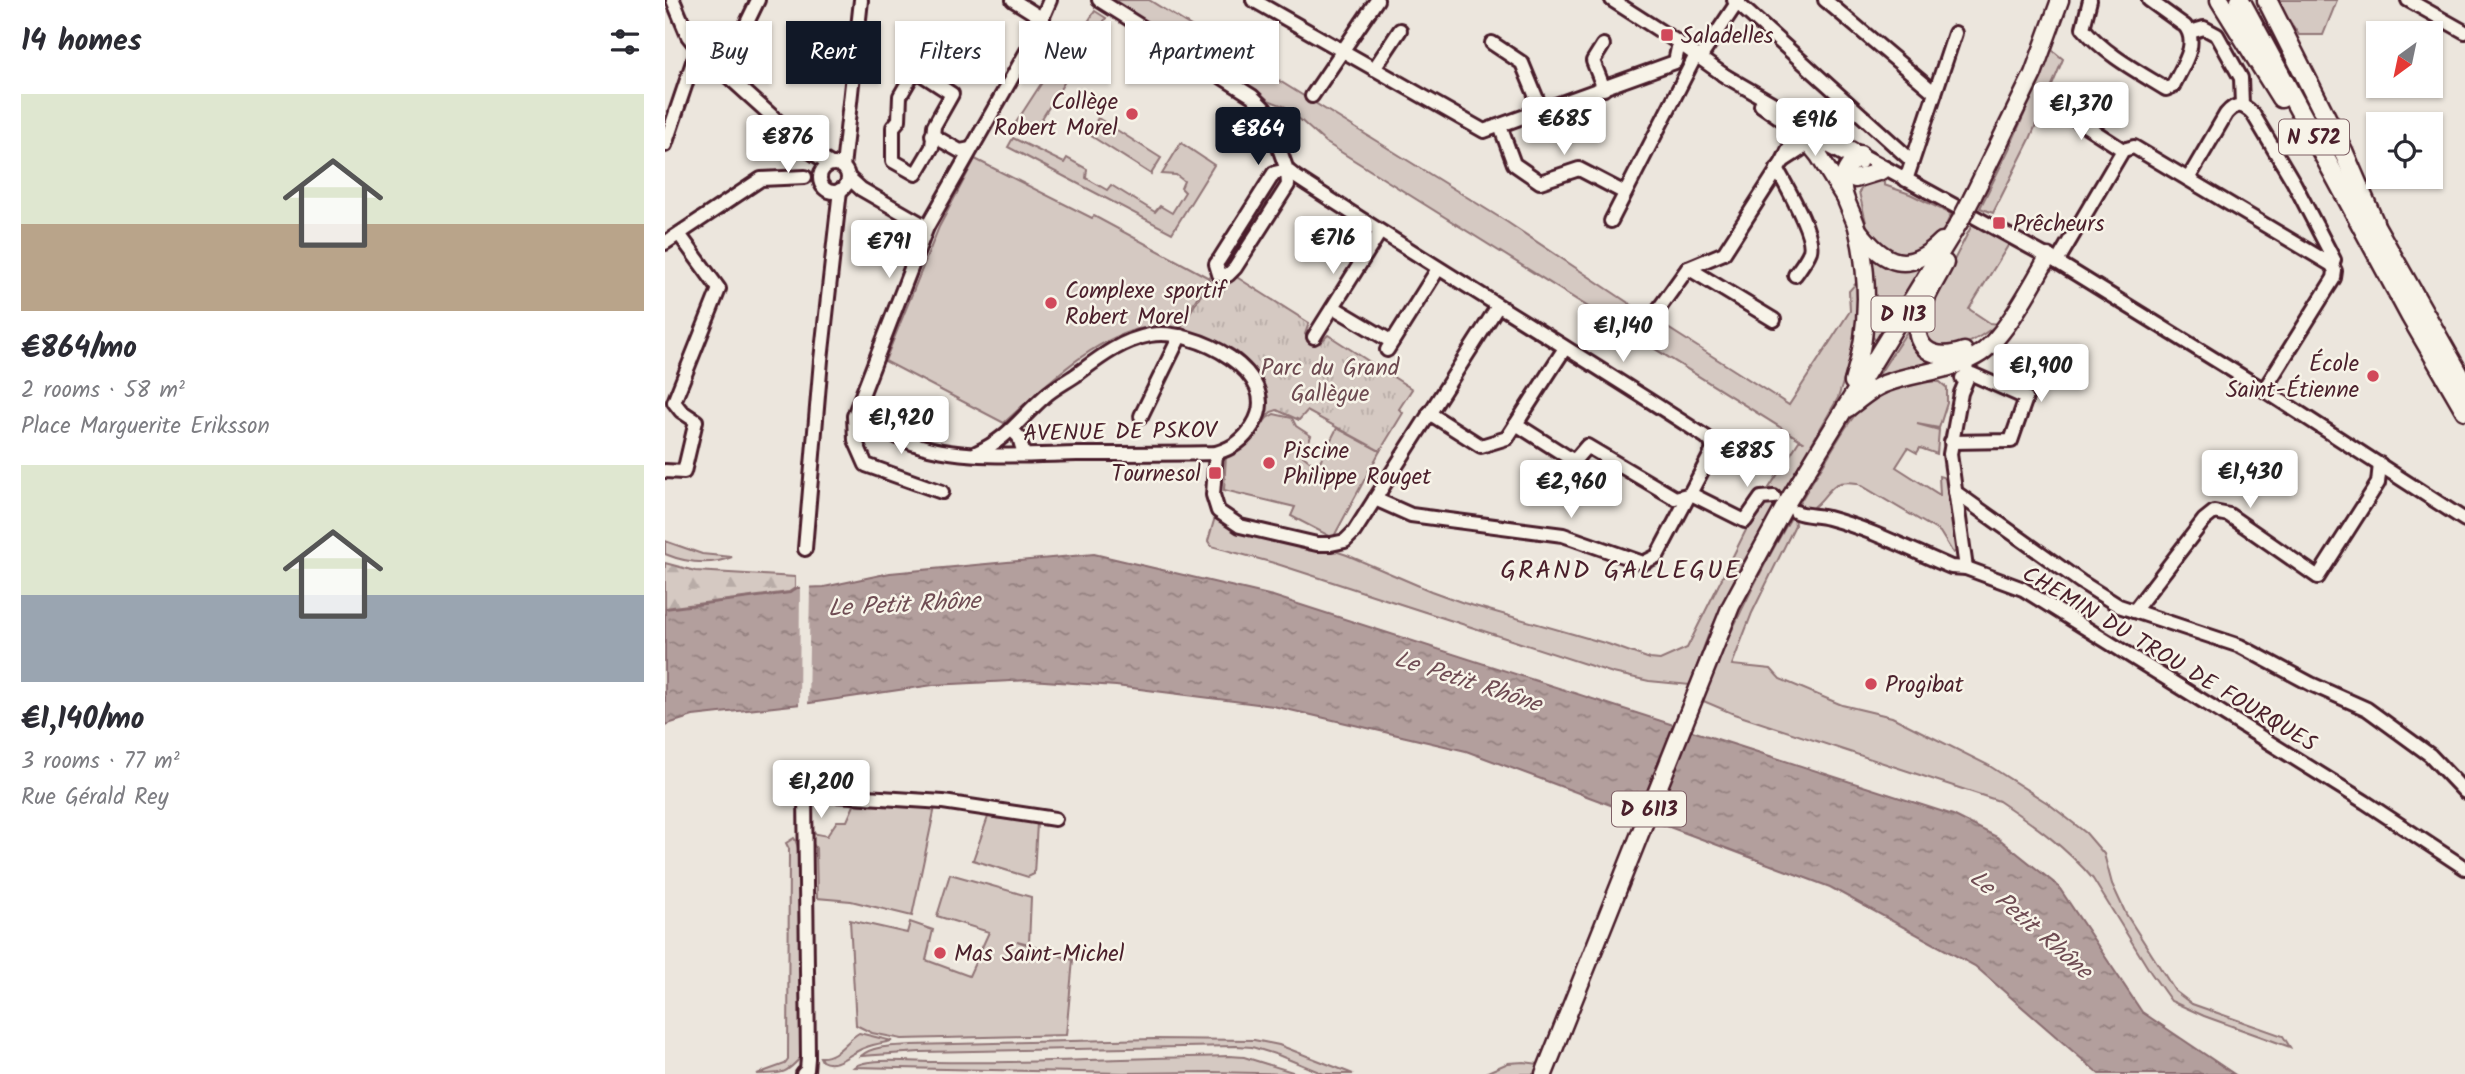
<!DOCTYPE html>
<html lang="en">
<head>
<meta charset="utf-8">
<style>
	body { margin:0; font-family:Kalam,sans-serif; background:#f7f7f7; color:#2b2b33; height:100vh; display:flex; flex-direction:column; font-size:26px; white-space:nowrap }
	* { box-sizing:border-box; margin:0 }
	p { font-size:23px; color:#7c7c81 }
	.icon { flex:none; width:38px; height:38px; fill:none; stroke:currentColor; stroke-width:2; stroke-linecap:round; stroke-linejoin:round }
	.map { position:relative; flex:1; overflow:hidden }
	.sheet { display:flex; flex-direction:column; background:#fff; width:665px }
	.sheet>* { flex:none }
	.banner { position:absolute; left:21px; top:21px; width:665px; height:63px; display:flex; gap:14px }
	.needle { width:46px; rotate:213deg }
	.controls { position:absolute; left:1701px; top:21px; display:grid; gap:14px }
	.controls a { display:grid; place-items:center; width:77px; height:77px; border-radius:0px; background:#fff; box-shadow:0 2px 5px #0004; font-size:35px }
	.price { position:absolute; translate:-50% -60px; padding:0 16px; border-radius:7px; background:#fff; color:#222; font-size:23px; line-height:46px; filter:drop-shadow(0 2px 4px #0008) }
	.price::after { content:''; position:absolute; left:50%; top:42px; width:21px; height:16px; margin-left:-10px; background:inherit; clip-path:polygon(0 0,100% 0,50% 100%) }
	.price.on { background:#111827; color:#fff }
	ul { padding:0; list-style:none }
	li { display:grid; align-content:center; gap:14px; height:371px; padding:0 21px }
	li span { display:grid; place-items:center; height:217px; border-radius:0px; color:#555 }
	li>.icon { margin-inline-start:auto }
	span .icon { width:126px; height:126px; fill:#fffc; stroke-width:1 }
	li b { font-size:30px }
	h2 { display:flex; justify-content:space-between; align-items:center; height:84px; padding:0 21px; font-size:30px }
	.tag { padding:0 24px; border-radius:0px; background:#fff; box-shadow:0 2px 5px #0004; font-size:24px; line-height:63px }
	.tag.on { background:#111827; color:#fff }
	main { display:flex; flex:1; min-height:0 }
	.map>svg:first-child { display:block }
	.green { fill:#d5c9c2; stroke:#907476; stroke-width:2 }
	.forest { fill:url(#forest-firs); stroke:#907476; stroke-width:2 }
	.park { fill:url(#park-tufts); stroke:#907476; stroke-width:2 }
	.water { fill:url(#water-ripples); stroke:#896c6f; stroke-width:2 }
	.pier { fill:#ece6dd }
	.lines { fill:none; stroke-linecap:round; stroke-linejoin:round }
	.minor-casing { stroke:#4a1f2b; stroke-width:18 }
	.major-casing { stroke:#4a1f2b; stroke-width:21 }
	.highway-casing { stroke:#4a1f2b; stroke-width:23 }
	.minor { stroke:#f7f3e8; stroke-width:12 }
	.major { stroke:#f7f3e8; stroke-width:16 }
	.highway { stroke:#f7f3e8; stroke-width:18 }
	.major-bridge-casing { stroke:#4a1f2b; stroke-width:21; stroke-linecap:butt }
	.major-bridge { stroke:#f7f3e8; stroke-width:16 }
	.poi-dot { fill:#d1495b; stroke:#f7f3e8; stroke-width:2.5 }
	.labels { text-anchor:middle; stroke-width:5; stroke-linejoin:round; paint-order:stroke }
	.shield { fill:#f7f3e8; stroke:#7e5f64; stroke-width:2 }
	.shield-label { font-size:21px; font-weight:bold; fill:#4a1f2b }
	.poi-label { font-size:23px; fill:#4a1f2b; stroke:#f7f3e8; text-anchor:start }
	.park-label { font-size:23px; fill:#6d4a51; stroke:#f7f3e8 }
	.street-label { font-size:23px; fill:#4a1f2b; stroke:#f7f3e8 }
	.water-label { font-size:24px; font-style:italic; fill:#6f4c53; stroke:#f7f3e8 }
	.quarter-label { font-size:26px; letter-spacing:2px; fill:#4a1f2b; stroke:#f7f3e8 }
</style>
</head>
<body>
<main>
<section class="sheet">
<h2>14 homes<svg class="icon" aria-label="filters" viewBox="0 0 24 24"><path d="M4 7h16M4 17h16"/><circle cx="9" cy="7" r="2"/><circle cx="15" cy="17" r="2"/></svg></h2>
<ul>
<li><span style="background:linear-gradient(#dfe7d0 60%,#b9a48a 0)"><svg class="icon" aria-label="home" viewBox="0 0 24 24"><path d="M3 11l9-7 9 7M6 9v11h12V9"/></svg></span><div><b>€864/mo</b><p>2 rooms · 58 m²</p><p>Place Marguerite Eriksson</p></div></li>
<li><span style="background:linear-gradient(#dfe7d0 60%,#9aa5b1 0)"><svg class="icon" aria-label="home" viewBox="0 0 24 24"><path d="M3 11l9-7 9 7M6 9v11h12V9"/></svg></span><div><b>€1,140/mo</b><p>3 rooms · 77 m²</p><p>Rue Gérald Rey</p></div></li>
</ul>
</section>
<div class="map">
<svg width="1800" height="1074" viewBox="0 0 1800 1074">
	<defs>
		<pattern id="forest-firs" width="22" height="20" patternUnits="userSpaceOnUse" patternTransform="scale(1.75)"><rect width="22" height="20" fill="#d5c9c2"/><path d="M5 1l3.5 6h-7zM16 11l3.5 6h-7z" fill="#b8aca7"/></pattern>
		<pattern id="park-tufts" width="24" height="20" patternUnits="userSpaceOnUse" patternTransform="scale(1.75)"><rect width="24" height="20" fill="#d5c9c2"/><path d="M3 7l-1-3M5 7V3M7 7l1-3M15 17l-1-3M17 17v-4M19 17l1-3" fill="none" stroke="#b8aca7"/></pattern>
		<pattern id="water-ripples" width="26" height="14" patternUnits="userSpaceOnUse" patternTransform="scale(1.75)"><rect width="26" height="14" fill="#b39f9d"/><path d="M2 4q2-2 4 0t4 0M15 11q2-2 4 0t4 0" fill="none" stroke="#948180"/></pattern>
	</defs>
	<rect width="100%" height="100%" fill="#ece6dd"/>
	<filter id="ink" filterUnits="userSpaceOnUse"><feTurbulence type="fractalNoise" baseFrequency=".0143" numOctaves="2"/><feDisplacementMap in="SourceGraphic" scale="14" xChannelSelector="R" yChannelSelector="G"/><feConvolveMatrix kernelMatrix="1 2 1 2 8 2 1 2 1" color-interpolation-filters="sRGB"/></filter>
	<g filter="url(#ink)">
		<g class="green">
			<polygon points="447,0 484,0 842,222 962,302 1124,405 1185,311 1184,291 1192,282 1195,289 1192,339 1173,398 1076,566 1043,636 1025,685 984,681 948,673 609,563 546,546 543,541 550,517 615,542 667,550 682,555 766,591 799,603 943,644 985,659 995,660 1022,648 1085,522 1106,494 1104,488 1134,441 1137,441 660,142 621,107 603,100 593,91"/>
			<polygon points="1611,0 1672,0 1658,35 1634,35"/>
			<polygon points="430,11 441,18 421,49 410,42"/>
			<polygon points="1387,50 1398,59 1365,139 1328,213 1315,208 1344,149"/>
			<polygon points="387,67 402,78 368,133 350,124"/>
			<polygon points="433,118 496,158 486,174 423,134"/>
			<polygon points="348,138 399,163 402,158 422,169 421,178 442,190 446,185 490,212 495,206 507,213 520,192 516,188 519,181 511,175 497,174 516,143 549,165 507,233 343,147"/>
			<path d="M310 159 427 218 429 216 544 278 512 330C501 328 484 326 473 329 423 342 376 389 339 423L220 361 274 227Z"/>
			<polygon points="1211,181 1219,182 1219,185 1245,194 1286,214 1279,230 1260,250 1243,256 1223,253 1203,231 1194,192 1200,184"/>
			<path d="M1308 223 1344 244 1304 309 1325 323 1333 324C1310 341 1283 361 1258 337V321Z"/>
			<polygon points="1197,244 1261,262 1211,341 1208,337 1208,314"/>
			<polygon points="1243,330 1245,330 1275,362 1209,382"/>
			<path d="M1259 381 1275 382 1282 388V403L1274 428 1252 424 1274 430 1272 454 1255 448 1252 453 1243 448 1231 467 1275 495 1274 476 1281 478 1294 550 1288 553 1275 532 1192 483C1162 478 1166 496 1145 510 1141 513 1134 514 1129 516L1130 525 1087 613 1067 665 1106 669 1115 679 1177 705 1227 717 1323 765 1384 804 1421 833 1439 854 1447 884 1461 914 1510 991 1527 1004 1618 1036 1625 1047 1539 1016 1506 1001 1486 973 1428 879C1401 847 1368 824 1334 801L1069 714 1036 700C1072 614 1110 539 1161 460 1173 440 1186 415 1205 400 1221 387 1238 384 1259 381Z"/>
			<polygon points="609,414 627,418 631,426 646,436 638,456 652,467 672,428 715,451 668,538 626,516 630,507 559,490 561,454 579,446 602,418"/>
			<path d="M0 541 37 554 67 557C44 566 22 563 0 554Z"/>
			<polygon points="199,799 270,807 247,916 186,901 152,898 151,848 148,844 147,833 162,836 172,821 182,821 190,803"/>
			<polygon points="323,817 372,823 369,874 363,877 308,860"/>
			<path d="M129 838C143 853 137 1024 138 1055 121 1074 119 1074 92 1074L120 1064 123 1060 124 849 121 843Z"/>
			<polygon points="285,874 366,897 364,944 352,941 408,960 401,1035 237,1039 207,1033 191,1025 185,920 242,933 245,922 268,930 261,960 304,976 324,932 272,916"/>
			<path d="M194 1033 227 1041C217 1043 208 1044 199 1048 185 1053 171 1069 157 1061L155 1057C173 1058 180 1041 194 1033Z"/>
			<path d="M489 1039 589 1040 614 1045 688 1074H659L613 1055 587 1047 571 1046 255 1052 196 1056C207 1045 232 1046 247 1045Z"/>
			<path d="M564 1056 579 1057 634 1074 544 1072 458 1073 189 1067C201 1057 250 1062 268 1062 367 1064 466 1058 564 1056Z"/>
			<polygon points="859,1062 874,1064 871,1074 818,1074 843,1063"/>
		</g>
		<polygon class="forest" points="0,563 30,571 130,577 130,588 124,592 0,608"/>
		<path class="park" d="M570 276 644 323 640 334 646 341 655 343 663 335 747 389 734 409 738 413 715 451 642 411 634 420 612 410 606 412 599 419C599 416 601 413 602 409 606 389 584 358 567 349 551 341 530 336 513 332L547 277 560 282Z"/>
		<polygon class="water" points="429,554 608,596 1288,815 1332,837 1393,886 1477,1012 1569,1074 1434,1074 1310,966 1165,887 801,751 608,706 451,686 365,680 268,685 145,703 28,716 0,725 0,609 125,593 132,588 159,587 225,573"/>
		<polygon class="pier" points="135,585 145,585 143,707 134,708"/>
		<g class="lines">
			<g class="minor-casing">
				<g id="minor">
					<polyline points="8,0 23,36 35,51 149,154 166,164"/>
					<polyline points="348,0 378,19"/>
					<path d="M434 0 587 96 600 109 622 170 631 177C767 266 906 349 1041 437L1046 442 1048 450 992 556 978 563 898 535 746 515 710 499"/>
					<polyline points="588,0 819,131 1010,62 1014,43"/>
					<polyline points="947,0 1014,43 1063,78"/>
					<polyline points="1069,0 1247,161"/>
					<polyline points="1160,0 1270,93"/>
					<path d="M1425 0 1418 28C1441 55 1472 71 1501 89L1508 86C1516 68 1535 44 1520 26L1484 0"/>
					<polyline points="1743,0 1800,32"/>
					<polyline points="1525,32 1539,28 1552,35 1576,78 1577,105"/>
					<polyline points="827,43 857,63 876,109"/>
					<polyline points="938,45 928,61 939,89"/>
					<polyline points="1035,58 1074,0"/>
					<polyline points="47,63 76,35 93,0"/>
					<polyline points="709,69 735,30"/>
					<polygon points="250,70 287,94 269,126 267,147 251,174 228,161 228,127 234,120 235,96"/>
					<polyline points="1057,74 1195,154 1392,262 1599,390 1800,520"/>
					<polyline points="647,96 712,0"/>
					<polyline points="1096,105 1134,131 1195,163"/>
					<polyline points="1395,109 1458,150"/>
					<polyline points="835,126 849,164 875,182 914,169 960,193"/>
					<polyline points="267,135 295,151 306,149"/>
					<polyline points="0,145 28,62 35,51"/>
					<polyline points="1118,161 1135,150 1147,136"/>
					<circle cx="169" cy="178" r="14"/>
					<polyline points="178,167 196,0"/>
					<path d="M1112 169C1121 186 1150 234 1145 251 1142 259 1135 268 1130 275"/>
					<polygon points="622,170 623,185 570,268 563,275 554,274 551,264 554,260 609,173"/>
					<polyline points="183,177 196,189 262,227"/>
					<path d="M1523 179 1561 114C1571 102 1579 104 1588 114L1629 183 1669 260 1667 265"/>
					<polyline points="1241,180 1290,33"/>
					<polyline points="946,221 1031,55"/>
					<polyline points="0,243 96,179 140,177"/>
					<polyline points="1392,262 1458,150 1469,147 1667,265 1670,271 1669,278 1599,390"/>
					<polyline points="1023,268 1109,320"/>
					<polyline points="668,307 727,342"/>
					<polyline points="990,314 1023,268 1059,253 1118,161 1129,138 1140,129"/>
					<polyline points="649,337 715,232"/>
					<polyline points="722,350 773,269"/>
					<polyline points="1291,356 1298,362 1304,374 1296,393 1285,454 1301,568"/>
					<path d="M198 399C207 416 216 428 233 437 282 462 359 455 412 454 459 454 505 454 551 453 568 448 579 440 588 425 621 373 528 327 485 335 455 341 434 358 411 375 401 382 389 388 380 396 354 419 344 438 311 453"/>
					<polyline points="764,413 816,446 842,438 900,348"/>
					<polyline points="476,416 515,336"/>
					<polyline points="851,424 909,461 922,446 1010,498 1026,494 1080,521 1096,498 1109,497"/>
					<polyline points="347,430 354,437 359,455"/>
					<polyline points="1286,442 1346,441 1361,398 1307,374 1297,378"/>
					<polyline points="551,453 548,495 553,511 575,526 652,544 666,544 680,541 689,532 833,306"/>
					<polyline points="0,471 19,472 31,421 16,411 9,402 54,289 14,234"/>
					<polyline points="277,492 201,465 190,440 189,416 262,227 366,44 385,0"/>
					<polyline points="1290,492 1416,582 1454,606 1575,646 1646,684 1702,709 1765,755 1800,792"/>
					<path d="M1131 512C1141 516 1152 515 1163 518 1205 529 1246 550 1286 567L1301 568 1358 589 1700 802 1800 868"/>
					<polyline points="140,549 156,360 175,190"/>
					<polyline points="1469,611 1539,520 1549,512 1564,515 1653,577 1713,483 1715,464"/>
					<polyline points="138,1074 142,1070 143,1058 140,793 278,802 390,819"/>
				</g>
			</g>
			<g class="major-casing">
				<g id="major">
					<polyline points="1134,131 1154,156 1178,195"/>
					<polyline points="1190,179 1216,171"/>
					<polyline points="1308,196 1368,74 1395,0"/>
					<path d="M1193 230C1220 265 1243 275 1277 241"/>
					<path d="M1280 263C1269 286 1237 328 1261 349 1272 358 1287 355 1299 351"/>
					<path d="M1188 382C1204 331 1205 279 1192 227 1187 211 1176 196 1178 181 1179 170 1187 162 1195 154"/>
					<path d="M1183 408C1195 400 1205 389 1219 384 1249 372 1288 372 1316 353 1340 336 1368 284 1383 257"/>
					<polyline points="879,1074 1066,606 1120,506 1295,221"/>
				</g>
			</g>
			<g class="highway-casing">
				<g id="highway">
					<polyline points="1555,0 1616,98"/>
					<polyline points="1575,0 1746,317 1800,410"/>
					<polyline points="1602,0 1679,153 1709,222"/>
					<polyline points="1709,224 1800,385"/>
				</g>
			</g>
			<use href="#minor" class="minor"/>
			<use href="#major" class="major"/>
			<use href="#highway" class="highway"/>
			<g class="major-bridge-casing">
				<polyline id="major-bridge" points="1295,221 1308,196"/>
			</g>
			<use href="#major-bridge" class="major-bridge"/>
		</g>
	</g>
	<g class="poi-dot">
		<rect x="995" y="28" width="14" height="14" rx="3.5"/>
		<circle cx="467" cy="114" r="7"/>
		<rect x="1327" y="216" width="14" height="14" rx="3.5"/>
		<circle cx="386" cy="303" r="7"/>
		<circle cx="1708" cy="376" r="7"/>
		<circle cx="604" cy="463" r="7"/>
		<rect x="543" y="466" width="14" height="14" rx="3.5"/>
		<circle cx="1206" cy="684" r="7"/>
		<circle cx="275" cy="953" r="7"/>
	</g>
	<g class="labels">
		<g class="shield">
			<rect x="1614" y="119.5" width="70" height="35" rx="5"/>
			<rect x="1206.5" y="296.5" width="63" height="35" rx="5"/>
			<rect x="947" y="791.5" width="74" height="35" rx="5"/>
		</g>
		<g class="shield-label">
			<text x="1649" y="144">N 572</text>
			<text x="1238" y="321">D 113</text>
			<text x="984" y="816">D 6113</text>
		</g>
		<g class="poi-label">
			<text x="1016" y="43">Saladelles</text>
			<text x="453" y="109" text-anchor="end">Collège<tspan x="453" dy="26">Robert Morel</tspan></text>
			<text x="1348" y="231">Prêcheurs</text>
			<text x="400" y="298">Complexe sportif<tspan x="400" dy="26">Robert Morel</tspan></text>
			<text x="1694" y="371" text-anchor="end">École<tspan x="1694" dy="26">Saint-Étienne</tspan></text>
			<text x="618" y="458">Piscine<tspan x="618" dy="26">Philippe Rouget</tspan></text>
			<text x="536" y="481" text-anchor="end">Tournesol</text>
			<text x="1220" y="692">Progibat</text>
			<text x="289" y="961">Mas Saint-Michel</text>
		</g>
		<g class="park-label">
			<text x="665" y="375">Parc du Grand<tspan x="665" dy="26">Gallègue</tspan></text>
		</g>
		<g class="street-label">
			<text transform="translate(455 431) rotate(-1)" y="8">AVENUE DE PSKOV</text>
			<text transform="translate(1505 658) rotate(31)" y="8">CHEMIN DU TROU DE FOURQUES</text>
		</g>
		<g class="water-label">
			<text transform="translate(239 604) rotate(-3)" y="8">Le Petit Rhône</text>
			<text transform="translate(803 681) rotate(18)" y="8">Le Petit Rhône</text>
			<text transform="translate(1366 924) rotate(41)" y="8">Le Petit Rhône</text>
		</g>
		<g class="quarter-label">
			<text x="956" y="578">GRAND GALLEGUE</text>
		</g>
	</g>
</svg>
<div class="controls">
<a><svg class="needle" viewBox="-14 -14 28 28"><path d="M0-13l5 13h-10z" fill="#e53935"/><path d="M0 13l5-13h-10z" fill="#7c7c81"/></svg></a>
<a><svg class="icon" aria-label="locate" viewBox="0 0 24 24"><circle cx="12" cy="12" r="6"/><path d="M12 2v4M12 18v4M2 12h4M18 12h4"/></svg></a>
</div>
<b class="price" style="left:1416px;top:142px">€1,370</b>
<b class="price" style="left:899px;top:157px">€685</b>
<b class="price" style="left:1150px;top:158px">€916</b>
<b class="price on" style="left:593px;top:167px">€864</b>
<b class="price" style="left:123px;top:175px">€876</b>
<b class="price" style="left:668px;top:276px">€716</b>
<b class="price" style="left:224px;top:280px">€791</b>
<b class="price" style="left:958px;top:364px">€1,140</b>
<b class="price" style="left:1376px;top:404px">€1,900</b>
<b class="price" style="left:236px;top:456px">€1,920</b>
<b class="price" style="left:1082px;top:489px">€885</b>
<b class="price" style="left:1585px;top:510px">€1,430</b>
<b class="price" style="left:906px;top:520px">€2,960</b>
<b class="price" style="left:156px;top:820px">€1,200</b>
<div class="banner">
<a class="tag">Buy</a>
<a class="tag on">Rent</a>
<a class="tag">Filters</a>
<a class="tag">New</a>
<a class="tag">Apartment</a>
</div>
</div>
</main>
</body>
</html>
